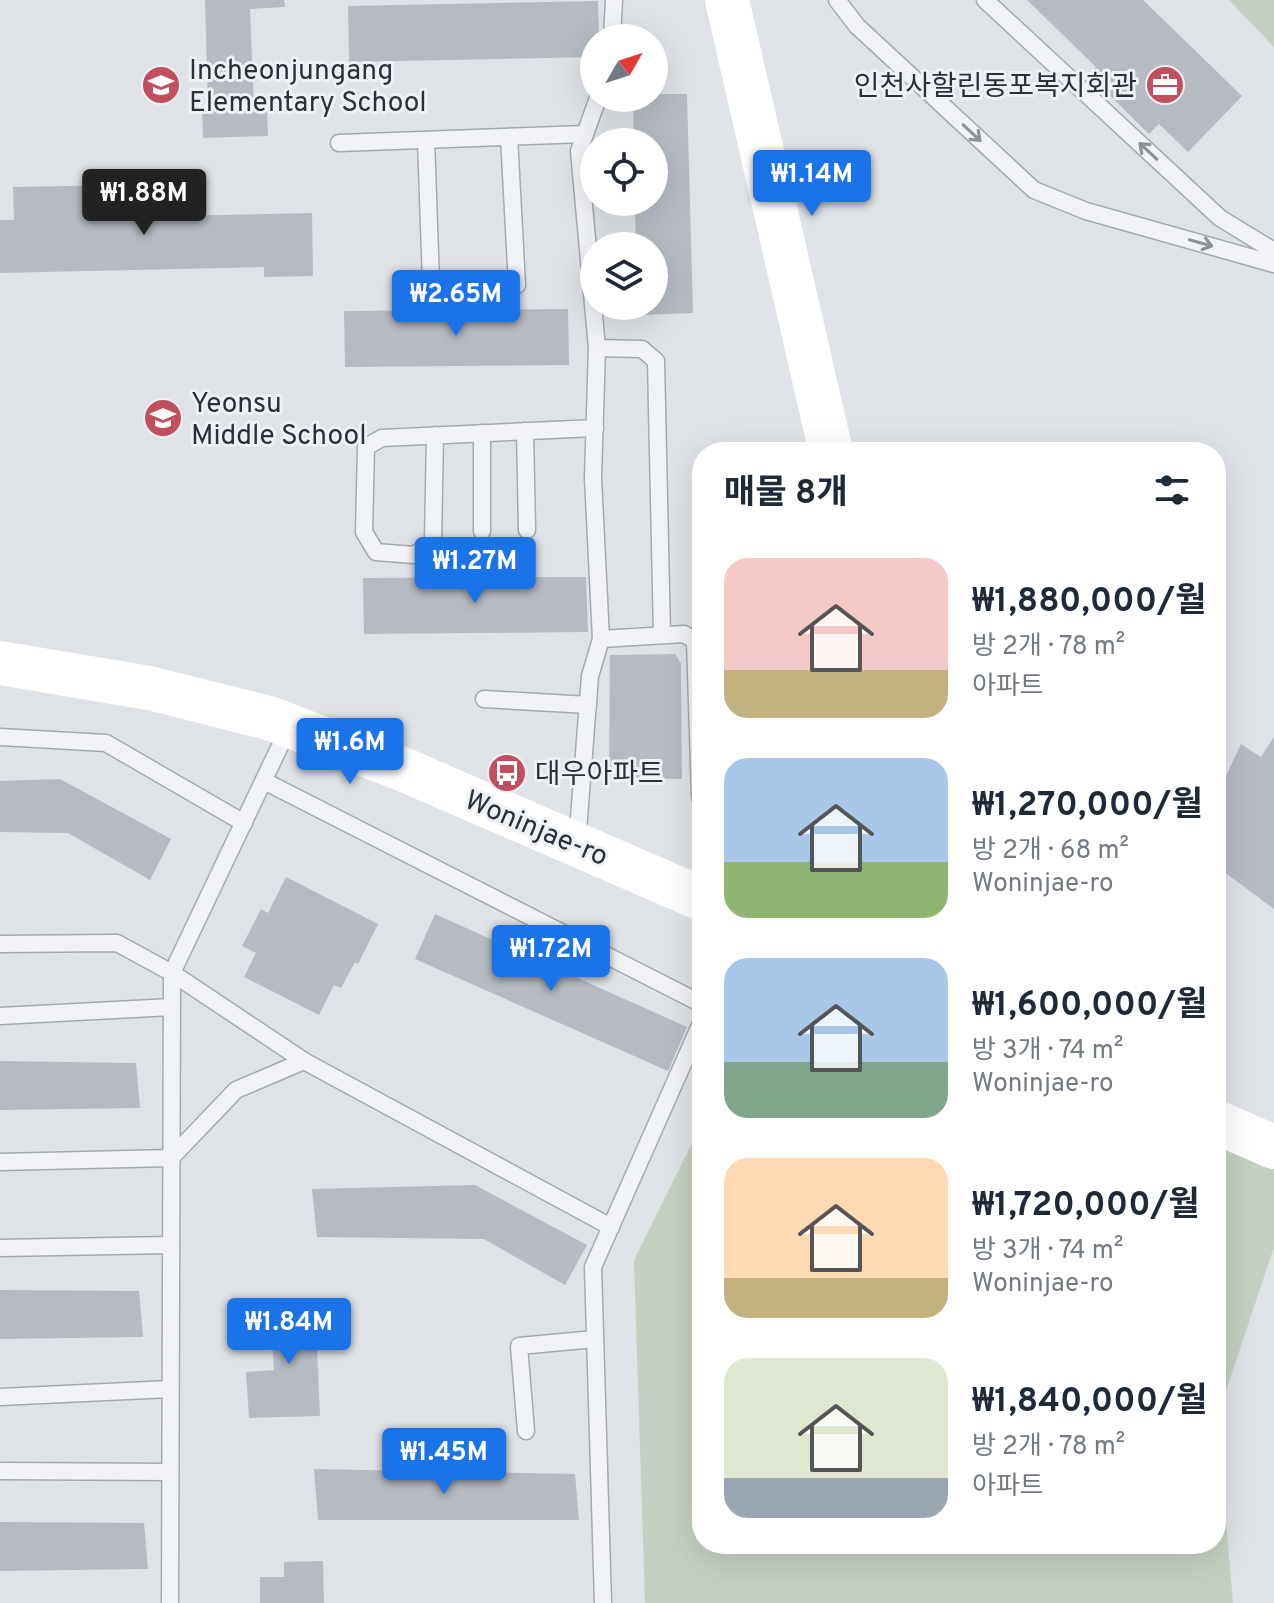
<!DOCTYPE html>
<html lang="ko">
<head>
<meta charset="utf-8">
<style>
	body { margin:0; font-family:Overpass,"Noto Sans KR",sans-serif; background:#f2f2f3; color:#1f2937; height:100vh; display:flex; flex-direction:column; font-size:30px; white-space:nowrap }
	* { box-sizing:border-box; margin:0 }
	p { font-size:26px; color:#747a83 }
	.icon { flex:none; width:44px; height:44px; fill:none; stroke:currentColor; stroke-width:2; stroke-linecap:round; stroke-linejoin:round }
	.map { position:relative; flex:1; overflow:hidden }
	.panel { position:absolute; left:692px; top:442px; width:534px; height:1112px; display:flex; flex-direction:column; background:#fff; border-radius:32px; box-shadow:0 8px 32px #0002 }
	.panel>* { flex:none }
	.needle { width:52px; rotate:51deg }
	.controls { position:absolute; left:580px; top:24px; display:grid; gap:16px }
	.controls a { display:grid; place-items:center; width:88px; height:88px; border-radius:50%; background:#fff; box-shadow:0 8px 32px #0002; font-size:40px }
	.price { position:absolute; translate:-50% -68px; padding:0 18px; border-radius:8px; background:#1a73e8; color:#fff; font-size:26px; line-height:52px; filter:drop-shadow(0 2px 4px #0008) }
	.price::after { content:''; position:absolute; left:50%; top:48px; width:24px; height:18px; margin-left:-12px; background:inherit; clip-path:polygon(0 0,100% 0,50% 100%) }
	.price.selected { background:#222; color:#fff }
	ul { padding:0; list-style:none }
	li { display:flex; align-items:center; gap:24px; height:200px; padding:0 32px }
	li span { display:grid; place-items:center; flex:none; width:224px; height:160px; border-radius:24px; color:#555 }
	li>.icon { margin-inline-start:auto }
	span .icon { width:96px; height:96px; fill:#fffc; stroke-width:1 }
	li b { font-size:34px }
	h2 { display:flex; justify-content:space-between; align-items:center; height:96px; padding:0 32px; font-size:34px }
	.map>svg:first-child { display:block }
	.green { fill:#c4d0c1 }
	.building { fill:#b6bbc3 }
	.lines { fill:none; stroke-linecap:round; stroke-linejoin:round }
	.lane-casing { stroke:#a5a9b0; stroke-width:19 }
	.lane { stroke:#f1f2f5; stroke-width:16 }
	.secondary { stroke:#fff; stroke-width:44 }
	.oneway { stroke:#8d9198 }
	.labels { text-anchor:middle; stroke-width:6; stroke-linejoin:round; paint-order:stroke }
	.poi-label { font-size:28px; fill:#29303c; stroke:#eef0f4; text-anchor:start }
	.street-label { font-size:28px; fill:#29303c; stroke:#eef0f4 }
</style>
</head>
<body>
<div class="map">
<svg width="1274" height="1603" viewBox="0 0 1274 1603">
	<rect width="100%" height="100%" fill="#dfe2e7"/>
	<g class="green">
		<polygon points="1229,0 1274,0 1274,47"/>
		<polygon points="1216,1122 1274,1147 1274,1247 1217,1418 1233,1603 645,1603 634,1260 702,1123 702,1544 1216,1544"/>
	</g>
	<g class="building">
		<polygon points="205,0 284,0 285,7 250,9 254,108 267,108 268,136 203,138 202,106 208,106"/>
		<polygon points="1027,0 1143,0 1242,96 1188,152 1159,124 1149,134 1088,74 1096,67"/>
		<polygon points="598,1 599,38 594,38 594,57 349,62 348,6"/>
		<polygon points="654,94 687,94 693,313 638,315 638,306 654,306 654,246 636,246 635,202 654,202 654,142 634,142 633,98 654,98"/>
		<polygon points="121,185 122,217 312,213 313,276 264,277 264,267 0,273 0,220 14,220 13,187"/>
		<polygon points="568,309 569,365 345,367 344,311"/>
		<polygon points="586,577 588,632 364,634 363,578"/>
		<polygon points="675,654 681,663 682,779 609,778 610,655"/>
		<polygon points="1274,737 1274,909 1216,866 1216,797 1241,744 1261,757"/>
		<polygon points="60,779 171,839 150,880 68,833 0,832 0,781"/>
		<polygon points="286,877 378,924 358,964 355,962 341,988 334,985 319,1015 244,977 256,953 242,946 261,909 268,913"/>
		<polygon points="435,914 687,1027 668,1071 415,959"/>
		<polygon points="0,1061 136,1063 140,1108 0,1110"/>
		<polygon points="475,1185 587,1245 565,1285 484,1239 317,1237 312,1189"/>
		<polygon points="0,1290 139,1291 143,1337 0,1339"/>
		<polygon points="315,1300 320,1416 249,1418 246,1372 274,1370 270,1302"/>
		<polygon points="314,1469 575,1474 579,1520 318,1520"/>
		<polygon points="0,1522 144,1523 148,1569 0,1571"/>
		<polygon points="323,1561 324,1603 260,1603 260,1577 284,1577 284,1562"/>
	</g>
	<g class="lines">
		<g class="lane-casing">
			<g id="lane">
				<polyline points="837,0 857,26 1034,190 1086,211 1274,264"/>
				<polyline points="985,0 1220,218 1274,251"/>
				<polyline points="612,38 614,0"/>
				<polyline points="509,137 517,285"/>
				<polyline points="426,140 431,282"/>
				<polyline points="339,143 585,134"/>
				<polyline points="597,348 642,349 656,361 662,635"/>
				<polyline points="525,431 527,530"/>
				<polyline points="482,433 482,531"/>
				<polyline points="435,435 433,543 414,555 376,552 364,532 366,447 382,438 595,428"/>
				<polyline points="601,639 684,634 695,641 700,797"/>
				<polyline points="484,699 588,705"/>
				<polyline points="0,737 106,743 244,823"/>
				<polyline points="264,781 702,1004"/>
				<polyline points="577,844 590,676 601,639 593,478 597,348 579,151 598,98"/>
				<polyline points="0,944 117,943 172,973 304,1061 611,1227"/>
				<polyline points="0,1016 172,1007"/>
				<polyline points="0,1162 171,1158 236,1090 304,1061"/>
				<polyline points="0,1248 171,1245"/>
				<polyline points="0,1397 170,1389"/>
				<polyline points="526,1431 519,1346 595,1339"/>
				<polyline points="0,1471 170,1472"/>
				<polyline points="170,1603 172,973 289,727"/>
				<polyline points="603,1603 593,1267 702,1021"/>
			</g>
		</g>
		<use href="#lane" class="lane"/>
		<g class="secondary">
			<polyline points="727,0 831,452"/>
			<polyline points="0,663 149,688 269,718 407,771 702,899"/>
			<polyline points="1216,1122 1274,1147"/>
		</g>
	</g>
	<defs><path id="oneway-shaft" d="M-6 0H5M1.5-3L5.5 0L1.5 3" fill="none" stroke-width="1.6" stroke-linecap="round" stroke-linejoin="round" transform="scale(2)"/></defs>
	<g class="oneway">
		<use href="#oneway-shaft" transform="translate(972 133) rotate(43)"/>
		<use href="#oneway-shaft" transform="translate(1148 151) rotate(-137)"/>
		<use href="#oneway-shaft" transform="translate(1201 243) rotate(16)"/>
	</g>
	<defs>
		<g id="school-disc" transform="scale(2)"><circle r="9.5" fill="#c14f5e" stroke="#eef0f4"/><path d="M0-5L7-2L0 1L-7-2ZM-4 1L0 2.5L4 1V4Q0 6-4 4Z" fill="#fff"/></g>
		<g id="office-disc" transform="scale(2)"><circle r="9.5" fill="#c14f5e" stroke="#eef0f4"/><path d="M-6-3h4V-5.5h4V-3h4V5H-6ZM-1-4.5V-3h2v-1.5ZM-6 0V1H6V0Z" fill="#fff"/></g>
		<g id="bus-disc" transform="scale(2)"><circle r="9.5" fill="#c14f5e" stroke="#eef0f4"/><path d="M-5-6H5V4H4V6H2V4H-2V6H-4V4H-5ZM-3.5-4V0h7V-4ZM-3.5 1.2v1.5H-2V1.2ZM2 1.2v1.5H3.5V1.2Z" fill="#fff"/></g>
	</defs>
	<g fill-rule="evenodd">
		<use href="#school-disc" x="161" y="85"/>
		<use href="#office-disc" x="1165" y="85"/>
		<use href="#school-disc" x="163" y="418"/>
		<use href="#bus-disc" x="507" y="773"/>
	</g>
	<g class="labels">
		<g class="poi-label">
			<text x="189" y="79">Incheonjungang<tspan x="189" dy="32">Elementary School</tspan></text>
			<text x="1137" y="95" text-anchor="end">인천사할린동포복지회관</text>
			<text x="191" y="412">Yeonsu<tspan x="191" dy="32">Middle School</tspan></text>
			<text x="535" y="783">대우아파트</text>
		</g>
		<g class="street-label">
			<text transform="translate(537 827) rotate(23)" y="10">Woninjae-ro</text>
		</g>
	</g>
</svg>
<div class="controls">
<a><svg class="needle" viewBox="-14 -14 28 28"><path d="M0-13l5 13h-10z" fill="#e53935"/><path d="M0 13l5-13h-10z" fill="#747a83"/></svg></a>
<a><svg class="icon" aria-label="locate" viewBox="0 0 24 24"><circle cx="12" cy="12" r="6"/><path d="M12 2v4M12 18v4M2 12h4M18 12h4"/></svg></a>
<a><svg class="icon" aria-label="layers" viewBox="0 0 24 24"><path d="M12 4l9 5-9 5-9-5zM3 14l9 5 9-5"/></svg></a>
</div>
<b class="price" style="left:812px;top:218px">₩1.14M</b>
<b class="price selected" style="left:144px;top:237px">₩1.88M</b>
<b class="price" style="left:456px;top:338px">₩2.65M</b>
<b class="price" style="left:475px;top:605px">₩1.27M</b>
<b class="price" style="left:350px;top:786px">₩1.6M</b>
<b class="price" style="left:551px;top:993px">₩1.72M</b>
<b class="price" style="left:289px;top:1366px">₩1.84M</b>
<b class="price" style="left:444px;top:1496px">₩1.45M</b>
<section class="panel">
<h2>매물 8개<svg class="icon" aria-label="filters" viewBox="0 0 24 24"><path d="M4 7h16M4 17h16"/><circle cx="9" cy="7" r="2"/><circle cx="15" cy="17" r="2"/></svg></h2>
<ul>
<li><span style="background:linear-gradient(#f6c9c9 70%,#c2b280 0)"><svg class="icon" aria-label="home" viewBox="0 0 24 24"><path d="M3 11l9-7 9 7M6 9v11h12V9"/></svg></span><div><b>₩1,880,000/월</b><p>방 2개 · 78 m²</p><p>아파트</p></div></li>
<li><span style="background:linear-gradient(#a9c7e8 65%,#8fb573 0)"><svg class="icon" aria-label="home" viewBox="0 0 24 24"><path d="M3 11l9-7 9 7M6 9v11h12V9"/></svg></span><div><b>₩1,270,000/월</b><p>방 2개 · 68 m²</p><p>Woninjae-ro</p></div></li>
<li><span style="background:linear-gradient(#a9c7e8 65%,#7fa58c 0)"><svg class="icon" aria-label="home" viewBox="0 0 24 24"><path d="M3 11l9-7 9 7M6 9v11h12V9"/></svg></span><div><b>₩1,600,000/월</b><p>방 3개 · 74 m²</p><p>Woninjae-ro</p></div></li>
<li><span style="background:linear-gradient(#ffd9b3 75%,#c2b280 0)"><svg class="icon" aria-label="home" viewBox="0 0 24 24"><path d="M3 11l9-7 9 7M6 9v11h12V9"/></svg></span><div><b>₩1,720,000/월</b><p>방 3개 · 74 m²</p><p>Woninjae-ro</p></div></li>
<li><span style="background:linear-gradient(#dfe7d0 75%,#9aa5b1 0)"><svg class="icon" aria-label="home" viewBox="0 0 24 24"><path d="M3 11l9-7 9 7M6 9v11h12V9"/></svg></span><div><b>₩1,840,000/월</b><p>방 2개 · 78 m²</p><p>아파트</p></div></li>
</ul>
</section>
</div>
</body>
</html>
